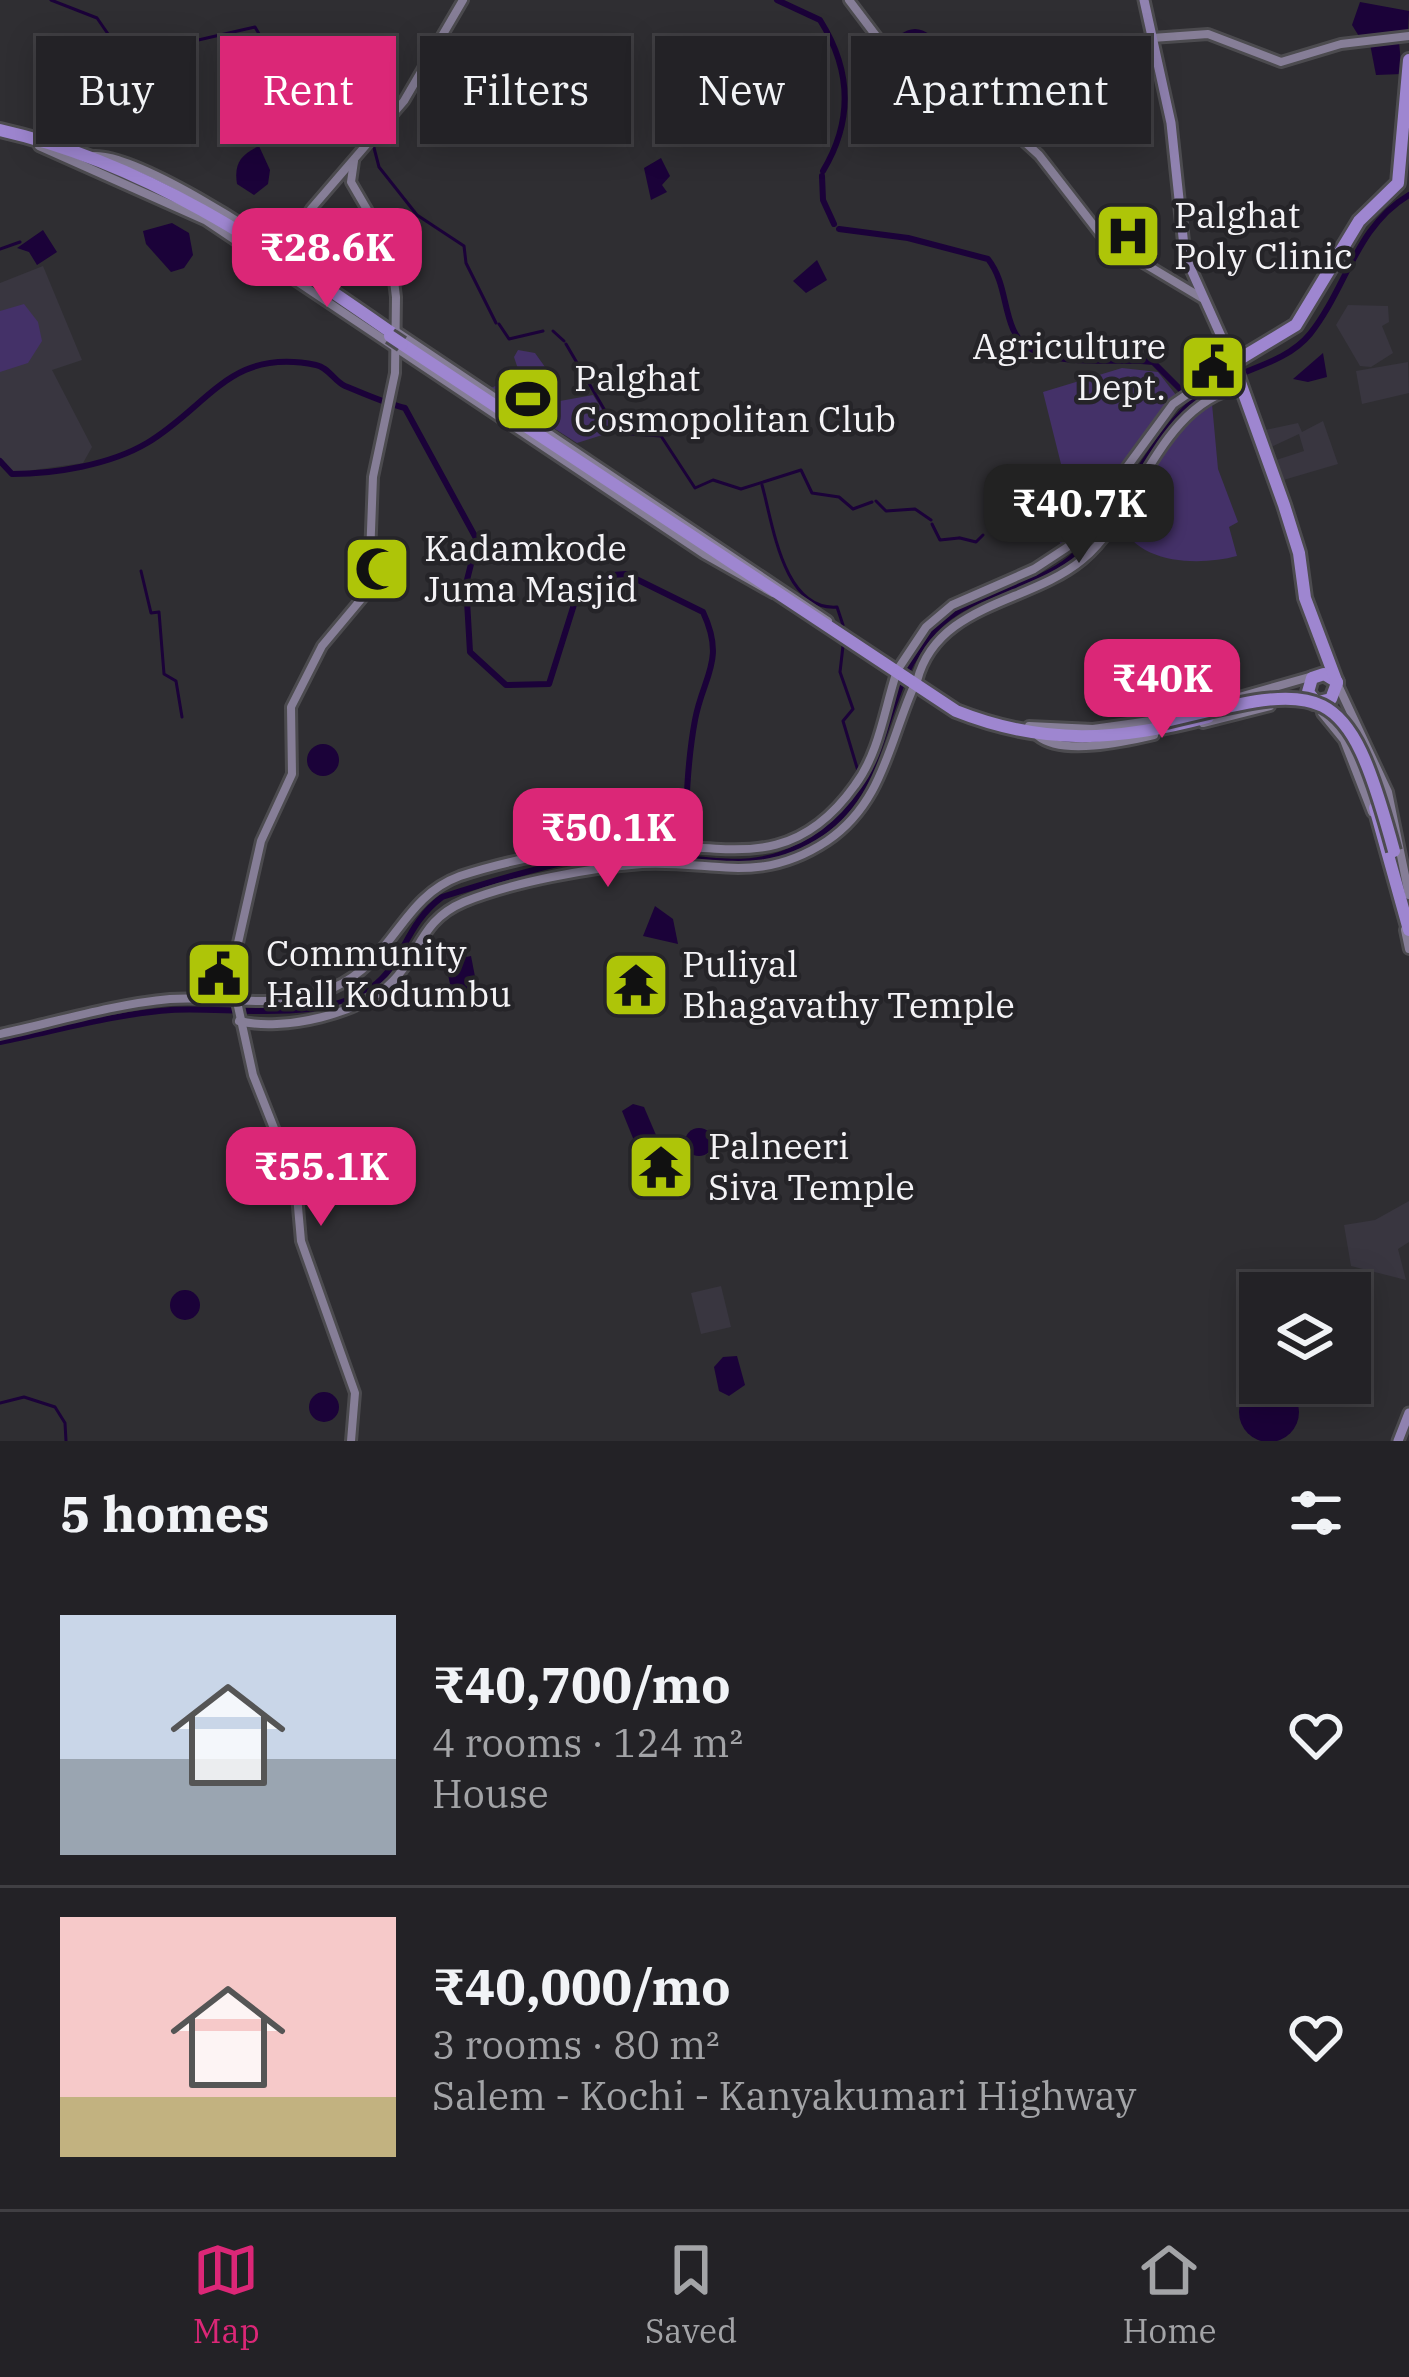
<!DOCTYPE html>
<html lang="en">
<head>
<meta charset="utf-8">
<style>
	body { margin:0; font-family:"IBM Plex Serif",serif; background:#2b2a2e; color:#f1f3f6; height:100vh; display:flex; flex-direction:column; font-size:45px; white-space:nowrap }
	* { box-sizing:border-box; margin:0 }
	p { font-size:39px; color:#a3a4a7 }
	.icon { flex:none; width:66px; height:66px; fill:none; stroke:currentColor; stroke-width:2; stroke-linecap:round; stroke-linejoin:round }
	.map { position:relative; height:1441px; overflow:hidden }
	.drawer { display:flex; flex-direction:column; background:#232226; flex:1 }
	.drawer>* { flex:none }
	.top-card { position:absolute; left:36px; top:36px; width:1338px; height:108px; display:flex; gap:24px }
	.controls { position:absolute; left:1239px; top:1272px; display:grid; gap:24px }
	.controls a { display:grid; place-items:center; width:132px; height:132px; border-radius:0px; background:#232226; box-shadow:0 6px 30px #0003,0 0 0 3px #403f43; font-size:60px }
	.price { position:absolute; translate:-50% -102px; padding:0 27px; border-radius:24px; background:#db2777; color:#fff; font-size:39px; line-height:78px; filter:drop-shadow(0 3px 6px #0008) }
	.price::after { content:''; position:absolute; left:50%; top:72px; width:36px; height:27px; margin-left:-18px; background:inherit; clip-path:polygon(0 0,100% 0,50% 100%) }
	.price.active { background:#222; color:#fff }
	ul { padding:0; list-style:none }
	li { display:flex; align-items:center; gap:36px; height:300px; padding:0 60px }
	li+li { border-top:3px solid #403f43 }
	li span { display:grid; place-items:center; flex:none; width:336px; height:240px; border-radius:0px; color:#555 }
	li>.icon { margin-inline-start:auto }
	span .icon { width:144px; height:144px; fill:#fffc; stroke-width:1 }
	li b { font-size:51px }
	h2 { display:flex; justify-content:space-between; align-items:center; height:144px; padding:0 60px; font-size:51px }
	.tag { padding:0 42px; border-radius:0px; background:#232226; box-shadow:0 6px 30px #0003,0 0 0 3px #403f43; font-size:42px; line-height:108px }
	.tag.active { background:#db2777; color:#fff }
	.tab-bar { display:flex; justify-content:space-around; align-items:center; height:168px; border-top:3px solid #403f43; background:#232226; font-size:33px; color:#a3a4a7 }
	.tab-bar a { display:grid; justify-items:center; gap:6px }
	.tab-bar .active { color:#db2777 }
	.map>svg:first-child { display:block }
	.built { fill:#393640 }
	.green { fill:#443168 }
	.water { fill:#1b0239 }
	.lines { fill:none; stroke-linecap:round; stroke-linejoin:round }
	.stream { stroke:#1b0239; stroke-width:3 }
	.canal { stroke:#1b0239; stroke-width:6 }
	.secondary-casing { stroke:#4c4b4f; stroke-width:14 }
	.primary-casing { stroke:#4c4b4f; stroke-width:15 }
	.highway-casing { stroke:#4c4b4f; stroke-width:18 }
	.secondary { stroke:#867e97; stroke-width:8 }
	.primary { stroke:#9082b0; stroke-width:9 }
	.highway { stroke:#9e86d0; stroke-width:12 }
	.highway-bridge-casing { stroke:#4c4b4f; stroke-width:18; stroke-linecap:butt }
	.highway-bridge { stroke:#9e86d0; stroke-width:12 }
	.labels { text-anchor:middle; stroke-width:9; stroke-linejoin:round; paint-order:stroke }
	.poi-label { font-size:36px; fill:#f4f3f6; stroke:#252428; text-anchor:start }
</style>
</head>
<body>
<div class="map">
<svg width="1409" height="1441" viewBox="0 0 1409 1441">
	<rect width="100%" height="100%" fill="#2f2e32"/>
	<g class="built">
		<polygon points="43,266 82,360 52,370 92,447 83,463 12,473 0,460 0,283"/>
		<polygon points="1348,305 1388,306 1389,322 1382,326 1393,353 1371,367 1360,366 1336,325"/>
		<polygon points="1408,362 1409,393 1362,404 1356,371"/>
		<polygon points="1323,421 1338,464 1280,481 1273,461 1304,451 1299,434 1267,449 1261,431 1298,423 1302,432"/>
		<polygon points="1409,1201 1409,1242 1398,1249 1406,1280 1351,1266 1344,1225 1375,1220"/>
		<polygon points="721,1286 731,1327 701,1334 691,1293"/>
	</g>
	<g class="green">
		<polygon points="24,304 38,322 42,341 28,363 0,372 0,311"/>
		<polygon points="518,350 535,353 545,367 540,379 549,403 593,395 615,431 577,443 491,388 520,375 514,357"/>
		<polygon points="1122,368 1158,372 1176,395 1078,532 1061,545 1038,498 1043,483 1065,480 1043,392"/>
		<path d="M1212 404 1218 469 1238 522 1229 527 1237 556C1199 566 1136 565 1120 521L1182 427Z"/>
	</g>
	<g class="water">
		<polygon points="1360,2 1409,11 1408,34 1360,38 1352,25"/>
		<circle cx="915" cy="49" r="20"/>
		<polygon points="1399,42 1402,74 1376,75 1370,44"/>
		<path d="M259 146 270 170 268 184 254 195 237 184C234 164 240 155 259 146Z"/>
		<polygon points="661,158 670,176 662,185 667,192 651,200 644,168"/>
		<polygon points="172,223 189,233 193,255 184,268 171,272 146,244 143,231"/>
		<polygon points="43,230 57,252 37,265 29,252 17,248"/>
		<polygon points="817,260 827,280 806,293 793,281"/>
		<polygon points="1323,353 1327,377 1308,382 1293,379"/>
		<circle cx="323" cy="760" r="16"/>
		<polygon points="609,820 623,821 628,829 559,846 554,835 560,824"/>
		<polygon points="655,906 673,919 678,944 643,936"/>
		<polygon points="471,956 478,992 450,984 445,961"/>
		<polygon points="633,1104 644,1107 659,1142 637,1148 622,1111"/>
		<circle cx="699" cy="1142" r="14"/>
		<circle cx="185" cy="1305" r="15"/>
		<polygon points="737,1356 745,1385 729,1396 719,1391 714,1367 723,1357"/>
		<circle cx="1269" cy="1412" r="30"/>
		<circle cx="324" cy="1407" r="15"/>
	</g>
	<g class="lines">
		<g class="stream">
			<polyline points="51,0 97,18 124,57 255,27 262,39 256,58 265,73 266,104 343,97 367,138"/>
			<polyline points="373,144 379,167 417,215 464,246 466,263 496,323"/>
			<polyline points="0,249 20,242"/>
			<polyline points="499,324 509,339 543,331"/>
			<polyline points="553,331 564,341"/>
			<polyline points="566,344 618,433 661,436 695,488 713,480 741,489 801,470 812,493 839,497 853,509 872,502"/>
			<path d="M762 485C773 524 783 611 837 607L843 625"/>
			<polyline points="876,501 886,511 915,509 931,520"/>
			<polyline points="932,524 940,540 959,538"/>
			<polyline points="960,538 976,542 983,535"/>
			<polyline points="141,571 151,613 159,612 164,674 176,681 182,717"/>
			<polyline points="843,646 840,672 853,709 843,721 858,771"/>
			<polyline points="0,1403 24,1397 55,1407 65,1423 66,1441"/>
		</g>
		<g class="canal">
			<path d="M777 0 820 20C852 71 853 121 823 171"/>
			<polyline points="822,176 823,200 834,224"/>
			<path d="M839 229 908 238 988 259C1005 281 1003 306 1013 329 1032 374 1115 356 1153 362L1186 395"/>
			<path d="M0 461 12 474C54 474 110 465 147 443 209 406 230 347 316 365 328 367 335 382 345 386 365 394 384 403 405 408L477 540 466 584 470 652 506 685 549 684 577 595 612 575 626 574 703 612C726 661 703 676 695 720 687 763 686 807 685 851"/>
			<path d="M0 1042C56 1031 114 1014 171 1010 230 1006 328 1026 377 983 404 960 406 924 442 897 489 882 582 853 628 853 678 853 733 872 782 854 900 810 868 703 935 630 971 590 1032 591 1071 558 1124 513 1145 440 1200 395 1232 370 1283 367 1310 334 1346 289 1356 226 1409 195"/>
		</g>
		<g class="secondary-casing">
			<g id="secondary">
				<polyline points="849,0 905,74 1016,134 1039,155 1105,240 1202,298"/>
				<polyline points="1152,38 1208,34 1281,62 1341,44 1409,36"/>
				<polyline points="39,146 205,220 704,554 773,593"/>
				<path d="M94 156C136 154 261 233 296 262"/>
				<polyline points="285,252 311,209 404,101 463,0"/>
				<polyline points="397,332 828,621"/>
				<polyline points="898,669 926,627 952,605 1034,569 1069,546 1173,404 1233,363"/>
				<path d="M917 681C937 603 1029 604 1082 560 1140 512 1158 404 1241 387"/>
				<polyline points="1337,683 1388,792 1409,895"/>
				<polyline points="1218,703 1313,676"/>
				<polyline points="1322,713 1344,740 1372,812"/>
				<polyline points="1203,723 1270,706"/>
				<polyline points="1029,726 1093,729 1157,720"/>
				<path d="M1038 736C1062 756 1124 742 1154 735"/>
				<polyline points="1405,930 1409,949"/>
				<path d="M239 1021C282 1032 362 1014 393 981 421 952 421 920 464 902 513 882 590 868 642 864 713 860 759 886 827 841 883 803 889 742 914 686"/>
				<path d="M0 1034C55 1022 114 1004 170 999 227 995 277 1012 333 988 395 960 400 898 460 876 505 861 575 847 622 844 714 840 787 881 855 785 879 753 884 711 896 674"/>
				<polyline points="351,1441 355,1393 301,1241 296,1184 253,1075 231,974 261,841 292,774 291,707 322,646 363,597 370,557 373,477 395,373 396,297 390,249 351,182 354,161"/>
			</g>
		</g>
		<g class="primary-casing">
			<g id="primary">
				<polyline points="1144,0 1171,123 1185,256 1233,363"/>
				<polyline points="1398,1441 1409,1413"/>
			</g>
		</g>
		<g class="highway-casing">
			<g id="highway">
				<path d="M0 130C148 163 269 248 392 333"/>
				<path d="M402 344 956 711C1044 746 1119 741 1208 717"/>
				<polyline points="1316,702 1308,692 1312,678 1324,674 1337,682"/>
				<polyline points="1314,703 1331,699 1337,683 1305,598 1299,553 1284,505 1233,363 1296,325 1359,221 1398,183 1409,60"/>
				<polyline points="1375,808 1409,930"/>
			</g>
		</g>
		<use href="#secondary" class="secondary"/>
		<use href="#primary" class="primary"/>
		<use href="#highway" class="highway"/>
		<g class="highway-bridge-casing">
			<g id="highway-bridge">
				<polyline points="390,336 402,344"/>
				<path d="M1158 723C1326 682 1346 674 1394 851"/>
			</g>
		</g>
		<use href="#highway-bridge" class="highway-bridge"/>
	</g>
	<defs>
		<g id="hospital-square" transform="scale(3.45)"><rect x="-9" y="-9" width="18" height="18" rx="4" fill="#aec508" stroke="#252428"/><path d="M-5-5h3v3.5h4V-5h3V5h-3V1.5h-4V5h-3Z" fill="#111"/></g>
		<g id="civic-square" transform="scale(3.45)"><rect x="-9" y="-9" width="18" height="18" rx="4" fill="#aec508" stroke="#252428"/><path d="M-.6-6.5H3V-4.5H.6V-3L4-1V1h2V6H-6V1h2V-1L-.6-3ZM-1.2 2.5V6h2.4V2.5Z" fill="#111"/></g>
		<g id="stadium-square" transform="scale(3.45)"><rect x="-9" y="-9" width="18" height="18" rx="4" fill="#aec508" stroke="#252428"/><path d="M0-5a6.5 5 0 1 0 0 10a6.5 5 0 1 0 0-10ZM-3.5-1.8h7v3.6h-7Z" fill="#111"/></g>
		<g id="mosque-square" transform="scale(3.45)"><rect x="-9" y="-9" width="18" height="18" rx="4" fill="#aec508" stroke="#252428"/><path d="M3.5-4.9A6 6 0 1 0 3.5 4.9A5 5 0 1 1 3.5-4.9Z" fill="#111"/></g>
		<g id="temple-square" transform="scale(3.45)"><rect x="-9" y="-9" width="18" height="18" rx="4" fill="#aec508" stroke="#252428"/><path d="M0-6L5-2H3V0L6.5 2.5H4V6H1.5V3h-3V6H-4V2.5H-6.5L-3 0V-2H-5Z" fill="#111"/></g>
	</defs>
	<g fill-rule="evenodd">
		<use href="#hospital-square" x="1128" y="236"/>
		<use href="#civic-square" x="1213" y="367"/>
		<use href="#stadium-square" x="528" y="399"/>
		<use href="#mosque-square" x="377" y="569"/>
		<use href="#civic-square" x="219" y="974"/>
		<use href="#temple-square" x="636" y="985"/>
		<use href="#temple-square" x="661" y="1167"/>
	</g>
	<g class="labels">
		<g class="poi-label">
			<text x="1174" y="228">Palghat<tspan x="1174" dy="41">Poly Clinic</tspan></text>
			<text x="1166" y="359" text-anchor="end">Agriculture<tspan x="1166" dy="41">Dept.</tspan></text>
			<text x="574" y="391">Palghat<tspan x="574" dy="41">Cosmopolitan Club</tspan></text>
			<text x="424" y="561">Kadamkode<tspan x="424" dy="41">Juma Masjid</tspan></text>
			<text x="266" y="966">Community<tspan x="266" dy="41">Hall Kodumbu</tspan></text>
			<text x="682" y="977">Puliyal<tspan x="682" dy="41">Bhagavathy Temple</tspan></text>
			<text x="708" y="1159">Palneeri<tspan x="708" dy="41">Siva Temple</tspan></text>
		</g>
	</g>
</svg>
<div class="controls">
<a><svg class="icon" aria-label="layers" viewBox="0 0 24 24"><path d="M12 4l9 5-9 5-9-5zM3 14l9 5 9-5"/></svg></a>
</div>
<b class="price" style="left:327px;top:310px">₹28.6K</b>
<b class="price active" style="left:1079px;top:566px">₹40.7K</b>
<b class="price" style="left:1162px;top:741px">₹40K</b>
<b class="price" style="left:608px;top:890px">₹50.1K</b>
<b class="price" style="left:321px;top:1229px">₹55.1K</b>
<div class="top-card">
<a class="tag">Buy</a>
<a class="tag active">Rent</a>
<a class="tag">Filters</a>
<a class="tag">New</a>
<a class="tag">Apartment</a>
</div>
</div>
<section class="drawer">
<h2>5 homes<svg class="icon" aria-label="filters" viewBox="0 0 24 24"><path d="M4 7h16M4 17h16"/><circle cx="9" cy="7" r="2"/><circle cx="15" cy="17" r="2"/></svg></h2>
<ul>
<li><span style="background:linear-gradient(#c9d6e8 60%,#9aa5b1 0)"><svg class="icon" aria-label="home" viewBox="0 0 24 24"><path d="M3 11l9-7 9 7M6 9v11h12V9"/></svg></span><div><b>₹40,700/mo</b><p>4 rooms · 124 m²</p><p>House</p></div><svg class="icon" aria-label="heart" viewBox="0 0 24 24"><path d="M12 20l-8-8c-3-5 5-10 8-4 3-6 11-1 8 4z"/></svg></li>
<li><span style="background:linear-gradient(#f6c9c9 75%,#c2b280 0)"><svg class="icon" aria-label="home" viewBox="0 0 24 24"><path d="M3 11l9-7 9 7M6 9v11h12V9"/></svg></span><div><b>₹40,000/mo</b><p>3 rooms · 80 m²</p><p>Salem - Kochi - Kanyakumari Highway</p></div><svg class="icon" aria-label="heart" viewBox="0 0 24 24"><path d="M12 20l-8-8c-3-5 5-10 8-4 3-6 11-1 8 4z"/></svg></li>
</ul>
</section>
<nav class="tab-bar">
<a class="active"><svg class="icon" aria-label="map" viewBox="0 0 24 24"><path d="M3 6l6-2 6 2 6-2v14l-6 2-6-2-6 2zM9 4v14M15 6v14"/></svg>Map</a>
<a><svg class="icon" aria-label="saved" viewBox="0 0 24 24"><path d="M7 4h10v16l-5-4-5 4z"/></svg>Saved</a>
<a><svg class="icon" aria-label="home" viewBox="0 0 24 24"><path d="M3 11l9-7 9 7M6 9v11h12V9"/></svg>Home</a>
</nav>
</body>
</html>
